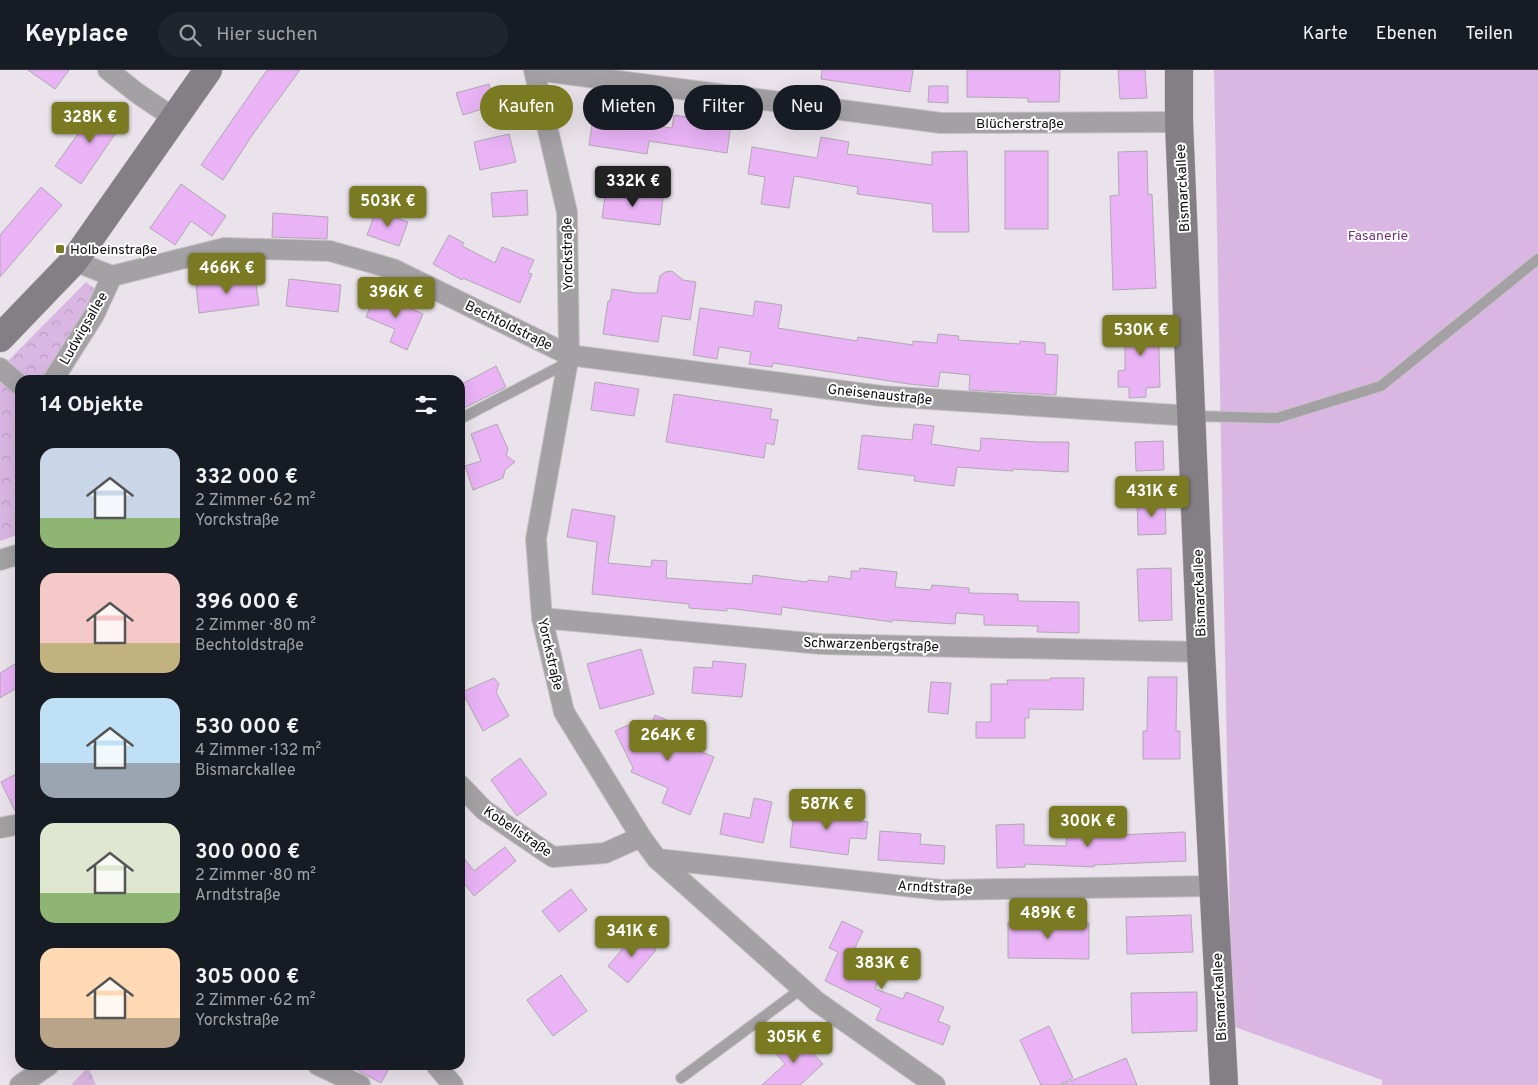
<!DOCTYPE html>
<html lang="de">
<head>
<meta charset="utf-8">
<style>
	body { margin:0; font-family:Overpass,sans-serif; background:#20242c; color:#f1f3f6; height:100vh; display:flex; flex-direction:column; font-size:19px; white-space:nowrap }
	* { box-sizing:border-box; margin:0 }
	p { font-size:16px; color:#9ea1a6 }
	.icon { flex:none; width:28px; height:28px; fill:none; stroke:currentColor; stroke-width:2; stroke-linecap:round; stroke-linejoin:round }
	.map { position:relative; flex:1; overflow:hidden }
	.details { position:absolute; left:15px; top:305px; width:450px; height:695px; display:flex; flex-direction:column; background:#171b24; border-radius:15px; box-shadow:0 5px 20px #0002 }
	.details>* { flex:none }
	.banner { position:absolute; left:480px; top:15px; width:475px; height:45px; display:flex; gap:10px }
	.price { position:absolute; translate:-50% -42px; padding:0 11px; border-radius:5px; background:#7a7a22; color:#fff; font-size:16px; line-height:32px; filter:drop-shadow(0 1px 2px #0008) }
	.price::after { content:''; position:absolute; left:50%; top:30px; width:15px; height:11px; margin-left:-8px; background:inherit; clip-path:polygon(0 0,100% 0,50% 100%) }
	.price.on { background:#222; color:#fff }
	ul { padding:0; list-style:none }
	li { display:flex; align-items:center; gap:15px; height:125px; padding:0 25px }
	li span { display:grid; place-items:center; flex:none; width:140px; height:100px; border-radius:15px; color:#555 }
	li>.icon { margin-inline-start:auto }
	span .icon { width:60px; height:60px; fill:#fffc; stroke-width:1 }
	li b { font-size:21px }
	h2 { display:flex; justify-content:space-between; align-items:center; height:60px; padding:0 25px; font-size:21px }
	.chip { padding:0 18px; border-radius:22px; background:#171b24; box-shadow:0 5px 20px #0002; font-size:18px; line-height:45px }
	.chip.on { background:#7a7a22; color:#fff }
	header { display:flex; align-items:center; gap:30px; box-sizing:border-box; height:70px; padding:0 25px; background:#171b24; border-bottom:1px solid #363941 }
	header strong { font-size:24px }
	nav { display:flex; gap:28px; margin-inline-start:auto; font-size:18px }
	.search { width:350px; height:45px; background:#20242c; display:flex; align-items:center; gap:12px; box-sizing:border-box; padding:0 18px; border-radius:28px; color:#9ea1a6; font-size:19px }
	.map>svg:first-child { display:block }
	.forest { fill:url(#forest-crowns) }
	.park { fill:#dab7e3 }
	.building { fill:#e9b3f6; stroke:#b0a9b2 }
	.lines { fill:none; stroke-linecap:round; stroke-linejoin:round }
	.lane-casing { stroke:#c7c0c7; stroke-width:12 }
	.street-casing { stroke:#c7c0c7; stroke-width:22 }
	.secondary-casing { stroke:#c7c0c7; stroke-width:29 }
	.lane { stroke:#a4a1a4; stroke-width:10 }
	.street { stroke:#a4a1a4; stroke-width:20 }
	.secondary { stroke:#847f85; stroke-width:28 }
	.poi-dot { fill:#7a7a22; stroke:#fff; stroke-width:2 }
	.labels { text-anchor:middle; stroke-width:4; stroke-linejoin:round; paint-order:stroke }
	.street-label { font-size:14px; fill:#0d0a0d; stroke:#fff }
	.park-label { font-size:14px; fill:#70317e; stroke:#fff }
	.poi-label { font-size:14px; fill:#0d0a0d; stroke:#fff; text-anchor:start }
</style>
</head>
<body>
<header>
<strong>Keyplace</strong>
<div class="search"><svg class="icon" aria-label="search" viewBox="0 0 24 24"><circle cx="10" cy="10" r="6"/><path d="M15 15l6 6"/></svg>Hier suchen</div>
<nav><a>Karte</a><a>Ebenen</a><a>Teilen</a></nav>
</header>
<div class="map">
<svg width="1538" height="1015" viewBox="0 0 1538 1015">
	<defs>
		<pattern id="forest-crowns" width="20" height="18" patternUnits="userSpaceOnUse" patternTransform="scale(1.25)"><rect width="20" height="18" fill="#dab7e3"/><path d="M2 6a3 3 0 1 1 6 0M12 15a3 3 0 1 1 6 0" fill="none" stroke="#ba9cc2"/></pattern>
	</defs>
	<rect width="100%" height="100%" fill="#eae3eb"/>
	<g class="forest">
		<polygon points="86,212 99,222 42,310 20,310 20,464 0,471 0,299"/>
		<polygon points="88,997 96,1015 71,1015"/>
	</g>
	<polygon class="park" points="1214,0 1538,0 1538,1015 1382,1015 1382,1010 1232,956"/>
	<g class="building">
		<polygon points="28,0 69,0 55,19"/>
		<polygon points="267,0 300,0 253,64 223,110 201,95"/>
		<polygon points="822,0 913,0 910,22 821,9"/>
		<polygon points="967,0 1060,0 1059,32 1028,32 1028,28 967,27"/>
		<polygon points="1118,0 1145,0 1147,28 1120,29"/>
		<polygon points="489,14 495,35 463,45 456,23"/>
		<polygon points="929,16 948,16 948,33 928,32"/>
		<polygon points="100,33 124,51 81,114 55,96"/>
		<polygon points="674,45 731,54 727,83 649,71 647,84 589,75 593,47 672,58"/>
		<polygon points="509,64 516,92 480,100 474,72"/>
		<polygon points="821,67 849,72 847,84 932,95 932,82 967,81 969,162 933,162 932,134 857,124 858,117 794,106 789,138 761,134 765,107 748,104 752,77 817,88"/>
		<rect x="1005" y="81" width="43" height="78"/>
		<polygon points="1147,81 1148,125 1152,124 1156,218 1113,220 1110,126 1119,125 1118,82"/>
		<polygon points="181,114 226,146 212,166 191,151 175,175 150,158"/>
		<polygon points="41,117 62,135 0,207 0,165"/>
		<polygon points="527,120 528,145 493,147 491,123"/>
		<polygon points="606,120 663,128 660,155 602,148"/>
		<polygon points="376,141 408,152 399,176 367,165"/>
		<polygon points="273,143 328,147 327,169 272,167"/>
		<polygon points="449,165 464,173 462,176 495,193 502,177 534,190 528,203 532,204 520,233 463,208 462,210 433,194"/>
		<polygon points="672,201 683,210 696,212 690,250 662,246 658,272 603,264 608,231 610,231 612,219 637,223 657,223 660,206 665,202"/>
		<polygon points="255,207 259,235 199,243 196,215"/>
		<polygon points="289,209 341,215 338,242 286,236"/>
		<polygon points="376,223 423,244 407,280 390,272 395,259 366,247"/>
		<polygon points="755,231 782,235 778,258 857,271 858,267 913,275 913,271 937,273 938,264 959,266 958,270 1020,274 1020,271 1045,273 1045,284 1058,285 1056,325 969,320 970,305 940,302 938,317 909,314 773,293 772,297 749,294 751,282 719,277 717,289 693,285 700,238 753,246"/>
		<polygon points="1158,248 1160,317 1146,318 1146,327 1129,328 1129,317 1118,317 1118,301 1125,300 1125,249"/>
		<polygon points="496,296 506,317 460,340 460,315"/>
		<polygon points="595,312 639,319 634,346 591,340"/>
		<polygon points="674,324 772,339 770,349 778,350 774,375 766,373 764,388 666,372"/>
		<polygon points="497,354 508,379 506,385 515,392 505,400 503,408 473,420 465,396 481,391 471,364"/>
		<polygon points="914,354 934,356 931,374 980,381 981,368 1038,372 1069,372 1068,402 1013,399 1013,401 957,397 954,416 914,411 915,406 858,399 862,365 912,370"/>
		<polygon points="1163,371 1164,400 1136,401 1135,372"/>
		<polygon points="1165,430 1166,464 1138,465 1137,431"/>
		<polygon points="572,439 615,446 608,493 651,497 652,490 667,491 666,508 752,514 753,505 807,512 808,510 828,512 829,506 851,509 851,501 859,501 860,498 897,502 895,517 931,520 932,515 969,518 969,523 1018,524 1018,531 1079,532 1079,563 1037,562 1038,556 984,555 984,545 956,543 955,554 892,550 892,552 782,537 781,545 727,538 727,541 689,538 689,534 592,524 597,472 567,467"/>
		<polygon points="1171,498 1172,550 1139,551 1137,499"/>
		<polygon points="641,579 654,624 600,639 587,594"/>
		<polygon points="20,591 20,616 0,628 0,603"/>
		<polygon points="713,591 746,594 742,627 692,623 694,597 712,598"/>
		<polygon points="1148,607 1177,607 1176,661 1180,661 1180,689 1143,689 1143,661 1147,661"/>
		<polygon points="494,608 499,614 496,622 509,646 483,661 462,622"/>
		<polygon points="1050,608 1084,608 1083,640 1029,639 1029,648 1025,648 1025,668 976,668 976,652 991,652 991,614 1008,614 1007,610 1050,610"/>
		<polygon points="931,612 951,613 948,644 928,642"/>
		<polygon points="655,645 683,657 680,665 693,670 690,677 714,687 690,745 662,733 668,718 631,702 633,698 615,661 628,655 640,680"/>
		<polygon points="520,688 547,724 517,746 491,710"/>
		<polygon points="20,702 20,742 16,743 1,712"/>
		<polygon points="754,728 772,732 763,773 720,764 724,743 750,748"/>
		<polygon points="834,735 853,737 852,750 868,752 866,769 850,768 848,785 790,777 794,741 833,746"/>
		<polygon points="1024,754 1024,775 1066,776 1067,754 1095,755 1095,766 1185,762 1186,791 1094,795 1094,797 1025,794 1025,797 997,798 996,755"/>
		<polygon points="880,761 921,764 920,774 945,776 944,794 878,790"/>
		<polygon points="505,777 516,791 474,826 460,808 460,783 474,801"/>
		<polygon points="571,819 587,840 559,862 542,841"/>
		<polygon points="1191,845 1193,882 1127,884 1126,847"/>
		<polygon points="842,851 863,861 854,880 886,896 875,919 903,929 906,922 944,937 938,951 950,956 943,975 876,950 881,938 825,911 838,882 829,878"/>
		<polygon points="1008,852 1089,853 1089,889 1008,888"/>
		<polygon points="636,863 656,880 628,913 608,896"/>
		<polygon points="561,905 587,941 553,966 527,930"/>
		<polygon points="1197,922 1197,961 1132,963 1131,923"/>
		<polygon points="1049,956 1073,1008 1058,1015 1041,1015 1020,970"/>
		<polygon points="791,966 802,978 805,975 823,994 800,1015 762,1015 785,994 774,981"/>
		<polygon points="1126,988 1137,1015 1061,1015"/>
		<polygon points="348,995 391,995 381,1013"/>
	</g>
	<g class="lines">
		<g class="lane-casing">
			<g id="lane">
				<polyline points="1193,346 1277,348 1381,316 1538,189"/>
				<polyline points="460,349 567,293"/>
				<polyline points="681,1008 801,919"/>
			</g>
		</g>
		<g class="street-casing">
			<g id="street">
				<polyline points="108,0 137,23 174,48"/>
				<polyline points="534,0 567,142 569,285 536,469 542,548 564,642 641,767 657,789 816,931 935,1015"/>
				<polyline points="535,0 941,53 1179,52"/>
				<polyline points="74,191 112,206 225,178 330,181 393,199 569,285 882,326 1192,346"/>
				<polyline points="0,298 20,315"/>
				<polyline points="53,310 94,245 112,206"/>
				<polyline points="0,490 20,484"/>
				<polyline points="542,548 821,574 1201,582"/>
				<polyline points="460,715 484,740 553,787 605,783 641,767"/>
				<polyline points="0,758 20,754"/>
				<polyline points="657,789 941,820 1214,816"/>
				<polyline points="318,995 360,1015"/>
				<polyline points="436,995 453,1015"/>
				<polyline points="20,1015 49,995"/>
			</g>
		</g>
		<g class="secondary-casing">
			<g id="secondary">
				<polyline points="1179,0 1179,52 1201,582 1224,1015"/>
				<polyline points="0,268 74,191 208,0"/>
			</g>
		</g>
		<use href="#lane" class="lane"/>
		<use href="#street" class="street"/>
		<use href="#secondary" class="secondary"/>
	</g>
	<rect class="poi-dot" x="55" y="174" width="10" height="10" rx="2.5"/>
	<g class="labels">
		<g class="street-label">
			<text x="1020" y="58">Blücherstraße</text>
			<text transform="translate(1182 118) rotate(-93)" y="5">Bismarckallee</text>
			<text transform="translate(567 184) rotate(-91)" y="5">Yorckstraße</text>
			<text transform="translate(509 255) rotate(26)" y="5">Bechtoldstraße</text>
			<text transform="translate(83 258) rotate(-60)" y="5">Ludwigsallee</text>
			<text transform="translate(880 324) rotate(6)" y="5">Gneisenaustraße</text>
			<text transform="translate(1199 523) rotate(-92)" y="5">Bismarckallee</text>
			<text transform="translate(871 574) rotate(2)" y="5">Schwarzenbergstraße</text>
			<text transform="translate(551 584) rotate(77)" y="5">Yorckstraße</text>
			<text transform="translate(518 761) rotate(34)" y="5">Kobellstraße</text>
			<text transform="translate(935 817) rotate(3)" y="5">Arndtstraße</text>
			<text transform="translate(1219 927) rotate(-93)" y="5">Bismarckallee</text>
		</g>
		<g class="park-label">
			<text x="1378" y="170">Fasanerie</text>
		</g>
		<g class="poi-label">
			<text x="70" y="184">Holbeinstraße</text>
		</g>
	</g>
</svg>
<b class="price" style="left:90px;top:74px">328K €</b>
<b class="price on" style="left:633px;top:138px">332K €</b>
<b class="price" style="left:388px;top:158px">503K €</b>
<b class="price" style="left:227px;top:225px">466K €</b>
<b class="price" style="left:396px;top:249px">396K €</b>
<b class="price" style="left:1141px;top:287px">530K €</b>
<b class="price" style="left:1152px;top:448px">431K €</b>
<b class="price" style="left:668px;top:692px">264K €</b>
<b class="price" style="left:827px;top:761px">587K €</b>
<b class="price" style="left:1088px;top:778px">300K €</b>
<b class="price" style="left:1048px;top:870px">489K €</b>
<b class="price" style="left:632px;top:888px">341K €</b>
<b class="price" style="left:882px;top:920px">383K €</b>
<b class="price" style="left:794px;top:994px">305K €</b>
<div class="banner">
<a class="chip on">Kaufen</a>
<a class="chip">Mieten</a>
<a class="chip">Filter</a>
<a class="chip">Neu</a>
</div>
<section class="details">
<h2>14 Objekte<svg class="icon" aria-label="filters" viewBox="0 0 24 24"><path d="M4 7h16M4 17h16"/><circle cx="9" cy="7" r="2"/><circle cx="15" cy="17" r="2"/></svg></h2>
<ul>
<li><span style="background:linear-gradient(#c9d6e8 70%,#8fb573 0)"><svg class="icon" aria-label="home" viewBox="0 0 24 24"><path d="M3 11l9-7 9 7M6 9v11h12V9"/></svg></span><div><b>332 000 €</b><p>2 Zimmer · 62 m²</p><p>Yorckstraße</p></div></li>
<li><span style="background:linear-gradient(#f6c9c9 70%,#c2b280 0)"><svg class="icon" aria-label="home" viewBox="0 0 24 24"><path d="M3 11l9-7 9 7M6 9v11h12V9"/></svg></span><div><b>396 000 €</b><p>2 Zimmer · 80 m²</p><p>Bechtoldstraße</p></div></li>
<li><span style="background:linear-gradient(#bfe0f5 65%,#9aa5b1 0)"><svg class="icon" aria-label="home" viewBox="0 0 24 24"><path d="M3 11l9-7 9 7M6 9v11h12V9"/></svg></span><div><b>530 000 €</b><p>4 Zimmer · 132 m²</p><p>Bismarckallee</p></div></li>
<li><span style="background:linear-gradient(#dfe7d0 70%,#8fb573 0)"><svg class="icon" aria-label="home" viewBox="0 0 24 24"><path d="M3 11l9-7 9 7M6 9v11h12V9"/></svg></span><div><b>300 000 €</b><p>2 Zimmer · 80 m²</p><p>Arndtstraße</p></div></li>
<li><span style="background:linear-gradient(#ffd9b3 70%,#b9a48a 0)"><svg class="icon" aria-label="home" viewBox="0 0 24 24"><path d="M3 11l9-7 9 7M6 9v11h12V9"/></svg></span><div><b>305 000 €</b><p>2 Zimmer · 62 m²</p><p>Yorckstraße</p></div></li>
</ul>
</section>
</div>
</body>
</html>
